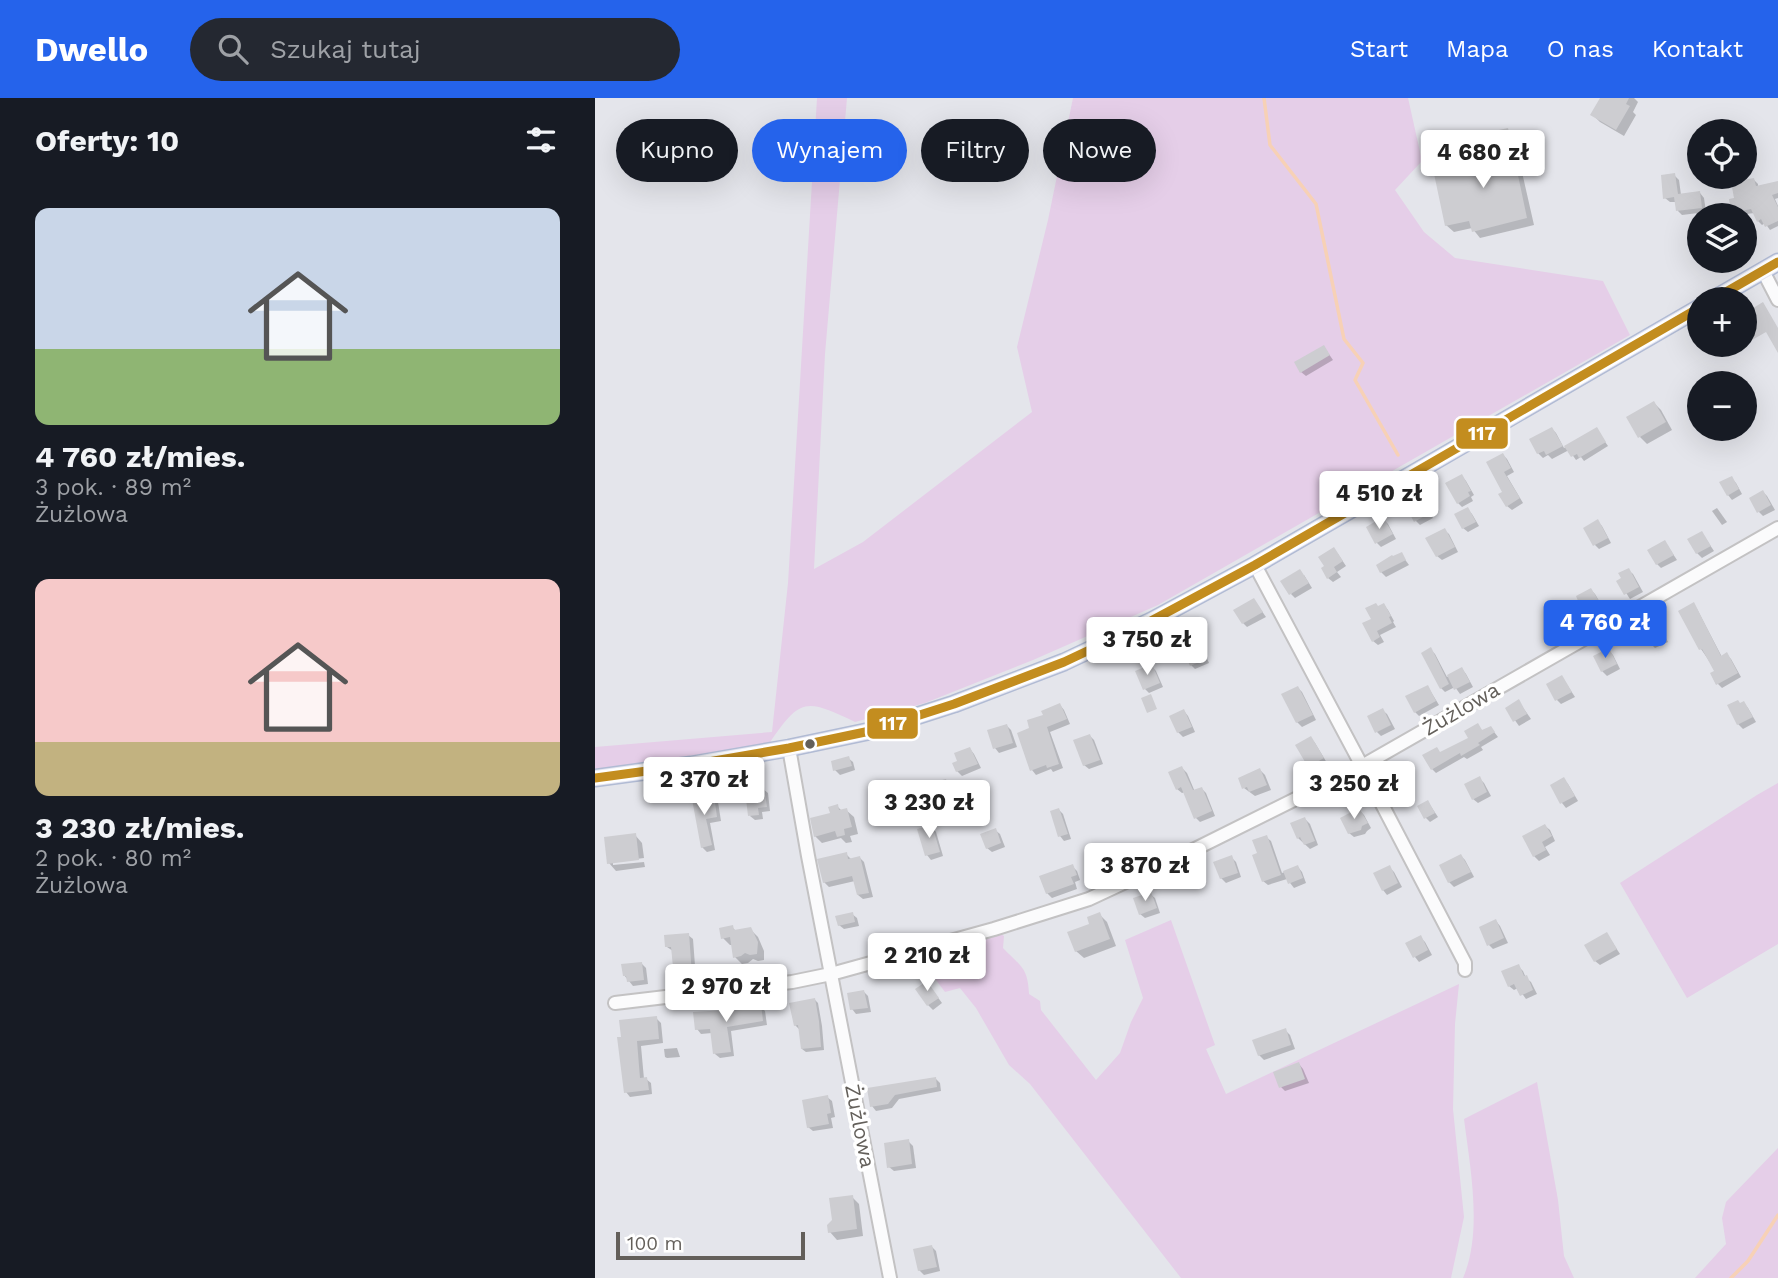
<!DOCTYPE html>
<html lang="pl">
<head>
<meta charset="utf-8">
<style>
	body { margin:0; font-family:"Work Sans",sans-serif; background:#242831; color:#f1f3f6; height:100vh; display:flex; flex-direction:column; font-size:26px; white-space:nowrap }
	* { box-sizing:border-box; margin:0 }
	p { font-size:23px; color:#9ea1a6 }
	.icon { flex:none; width:38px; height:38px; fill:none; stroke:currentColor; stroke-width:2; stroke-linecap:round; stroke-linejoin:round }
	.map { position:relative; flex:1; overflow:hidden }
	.side { display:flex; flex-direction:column; background:#171b24; width:595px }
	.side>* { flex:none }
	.banner { position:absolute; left:21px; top:21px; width:665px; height:63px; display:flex; gap:14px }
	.tools { position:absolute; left:1092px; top:21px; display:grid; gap:14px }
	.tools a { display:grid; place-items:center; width:70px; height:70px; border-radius:50%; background:#171b24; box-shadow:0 7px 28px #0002; font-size:35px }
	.scale { position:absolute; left:21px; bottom:18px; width:189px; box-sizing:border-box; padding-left:7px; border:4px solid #635f5a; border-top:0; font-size:19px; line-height:24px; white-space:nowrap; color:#635f5a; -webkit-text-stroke:5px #fff; paint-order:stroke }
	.price { position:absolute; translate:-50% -60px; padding:0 16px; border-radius:7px; background:#fff; color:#222; font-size:23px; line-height:46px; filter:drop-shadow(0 2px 4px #0008) }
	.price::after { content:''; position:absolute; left:50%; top:42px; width:21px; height:16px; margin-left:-10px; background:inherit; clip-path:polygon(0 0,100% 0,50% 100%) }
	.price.selected { background:#2563eb; color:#fff }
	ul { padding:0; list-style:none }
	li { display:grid; align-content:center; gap:14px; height:371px; padding:0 35px }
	li span { display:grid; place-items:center; height:217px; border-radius:14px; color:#555 }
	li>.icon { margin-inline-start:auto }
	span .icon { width:126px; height:126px; fill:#fffc; stroke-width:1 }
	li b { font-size:30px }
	h2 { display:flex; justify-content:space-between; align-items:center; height:84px; padding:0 35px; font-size:30px }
	.chip { padding:0 24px; border-radius:32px; background:#171b24; box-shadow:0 7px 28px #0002; font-size:24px; line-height:63px }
	.chip.selected { background:#2563eb; color:#fff }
	header { display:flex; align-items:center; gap:42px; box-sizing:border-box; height:98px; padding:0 35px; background:#2563eb; color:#fff }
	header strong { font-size:33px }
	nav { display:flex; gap:38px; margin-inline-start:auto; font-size:24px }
	.search { width:490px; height:63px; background:#242831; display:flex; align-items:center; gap:18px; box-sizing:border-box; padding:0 24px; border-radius:38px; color:#9ea1a6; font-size:26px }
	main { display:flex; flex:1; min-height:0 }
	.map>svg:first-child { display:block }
	.green { fill:#e5cee8 }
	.shadow { fill:#0003 }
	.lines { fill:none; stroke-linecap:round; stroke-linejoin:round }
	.stream { stroke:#f7d1b6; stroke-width:3.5 }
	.building { fill:#cdcdd1 }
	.minor-casing { stroke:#c3c2c3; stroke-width:16 }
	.major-casing { stroke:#b1bbd4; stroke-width:19 }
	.minor { stroke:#fbfbfc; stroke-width:12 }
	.major { stroke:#e7e8f2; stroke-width:16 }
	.bus-1-casing { stroke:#fff; stroke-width:14 }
	.bus-1 { stroke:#c38d1f; stroke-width:9 }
	.bus-dot { fill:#635f5a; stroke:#fff; stroke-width:2.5 }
	.labels { text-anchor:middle; stroke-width:7; stroke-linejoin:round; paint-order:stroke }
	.street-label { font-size:21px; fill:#635f5a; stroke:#fff }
	.line-badge { stroke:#fff; stroke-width:2.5 }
	.badge-label { font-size:19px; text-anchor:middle; font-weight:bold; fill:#fff }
</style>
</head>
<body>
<header>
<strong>Dwello</strong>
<div class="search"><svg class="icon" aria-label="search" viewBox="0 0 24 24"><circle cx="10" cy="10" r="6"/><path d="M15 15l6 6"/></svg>Szukaj tutaj</div>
<nav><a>Start</a><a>Mapa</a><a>O nas</a><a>Kontakt</a></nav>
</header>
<main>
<section class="side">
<h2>Oferty: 10<svg class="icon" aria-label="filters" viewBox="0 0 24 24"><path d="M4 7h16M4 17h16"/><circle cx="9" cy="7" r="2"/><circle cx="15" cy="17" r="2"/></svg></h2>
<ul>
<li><span style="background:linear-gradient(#c9d6e8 65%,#8fb573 0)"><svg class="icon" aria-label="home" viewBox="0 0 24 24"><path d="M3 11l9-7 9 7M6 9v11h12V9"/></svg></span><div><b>4 760 zł/mies.</b><p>3 pok. · 89 m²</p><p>Żużlowa</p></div></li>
<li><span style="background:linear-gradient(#f6c9c9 75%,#c2b280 0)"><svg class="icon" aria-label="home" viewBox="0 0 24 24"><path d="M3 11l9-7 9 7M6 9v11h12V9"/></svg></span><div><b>3 230 zł/mies.</b><p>2 pok. · 80 m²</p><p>Żużlowa</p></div></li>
</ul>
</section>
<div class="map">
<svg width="1183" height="1180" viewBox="0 0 1183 1180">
	<rect width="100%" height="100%" fill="#e4e5eb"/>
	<g class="green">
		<path d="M222 0H252L230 256 219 471 268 444 437 314 422 249 453 122 478 0H813L827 63 800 92 829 134 860 160 1008 183 1035 237 563 507 438 562 330 605 260 624C210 600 205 600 174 646L0 672V649L177 634 193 485Z"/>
		<polygon points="1183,685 1183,846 1092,900 1025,785 1162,697"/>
		<path d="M576 822 620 947 611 951 631 996 864 886 860 926 858 1011 869 1119 856 1180H586L435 986 414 967 381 910 365 890 350 894 323 858 401 833 409 838 408 850C425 868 433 869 434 896L445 903 446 912 501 982 525 955 536 924 548 900 530 842Z"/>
		<path d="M942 984 963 1102 969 1158 979 1180H868C888 1134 875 1069 869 1021Z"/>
		<polygon points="1183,1050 1183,1180 1100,1180 1131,1146 1127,1120 1131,1104"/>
	</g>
	<g class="shadow">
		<polygon points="1007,0 1039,0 1043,4 1038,14 1041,17 1029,38 1005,24 998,17"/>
		<polygon points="912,32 919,39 939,127 885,140 877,130 859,134 851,127 851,70 857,75 904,64"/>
		<polygon points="1079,77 1084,82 1086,97 1105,95 1109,100 1111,114 1087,117 1083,113 1082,104 1075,104 1070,100"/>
		<polygon points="1159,82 1163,86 1163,89 1183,84 1183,100 1180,101 1183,108 1183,128 1175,132 1170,125 1167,127 1163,123 1160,115 1141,117 1138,114 1141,101"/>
		<polygon points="729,249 738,262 711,278 706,274"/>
		<polygon points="1059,305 1066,312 1077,332 1052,346 1045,339"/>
		<polygon points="957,331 961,335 969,350 1001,331 1013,348 989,363 986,359 981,362 974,352 957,361 953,357 948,360 943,355"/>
		<polygon points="908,357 912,361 919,374 912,378 928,405 917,412 912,408 909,394"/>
		<polygon points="867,378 871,383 879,397 876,399 878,403 867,409 863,405"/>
		<polygon points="1136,380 1141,385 1147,396 1137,402 1133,397"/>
		<polygon points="1168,394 1172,398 1180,412 1168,418 1164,414"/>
		<polygon points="825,401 830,405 838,420 825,427 821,423"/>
		<polygon points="1122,410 1132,424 1127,427 1117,413"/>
		<polygon points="872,411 877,416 884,428 873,434 868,430"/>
		<polygon points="788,421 793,426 801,441 786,449 781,444"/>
		<polygon points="1003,424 1007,428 1016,445 1004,451 1000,447"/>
		<polygon points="849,432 854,436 863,454 847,462 842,458"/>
		<polygon points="1107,435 1119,453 1107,460 1102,455"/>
		<polygon points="1070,444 1082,462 1066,470 1062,466"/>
		<polygon points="743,456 751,468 742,474 746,479 738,484 733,480"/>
		<polygon points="806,456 814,467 791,479 786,474"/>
		<polygon points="1033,472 1038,476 1048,494 1035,501 1024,484"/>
		<polygon points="709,477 717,490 700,500 696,496"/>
		<polygon points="996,492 1000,496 1011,515 998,522 989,514"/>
		<polygon points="659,502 671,519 652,529 648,525"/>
		<polygon points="1098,506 1102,511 1127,559 1132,557 1136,561 1146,579 1127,590 1123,586 1121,573 1106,551"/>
		<polygon points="789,507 793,512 799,523 798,524 801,529 785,537 789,544 783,547 778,543 783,510"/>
		<polygon points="1061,526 1065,530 1073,544 1060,550 1056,546"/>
		<polygon points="604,547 608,551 614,565 600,571 596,567"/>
		<polygon points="836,552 840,556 852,579 867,571 871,576 878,589 865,596 860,589 850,594 846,590"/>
		<polygon points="1013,552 1018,557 1025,571 1012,578 1007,573"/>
		<polygon points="556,568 561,573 568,589 554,595 550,591"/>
		<polygon points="967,579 980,599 966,606 962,602"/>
		<polygon points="833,589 844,607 824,618 820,614"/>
		<polygon points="703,590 707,594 721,622 707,629 702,624"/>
		<polygon points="924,604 936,621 924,628 912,611"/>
		<polygon points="1149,605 1153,610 1161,624 1148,631 1143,626 1145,607"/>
		<polygon points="465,607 469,612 475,626 455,634 468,670 458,674 456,671 441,677 437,672 436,632"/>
		<polygon points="787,612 792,616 800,631 786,638 782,634"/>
		<polygon points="589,613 593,618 600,634 588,639 583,634 577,619"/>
		<polygon points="883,627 888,634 896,630 903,639 886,649 888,652 872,661 869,659 841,675 837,671 846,656 876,640"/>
		<polygon points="412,628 416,632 422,649 404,655 400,650"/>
		<polygon points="495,638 499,642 508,666 494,671 489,667"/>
		<polygon points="716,640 720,645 732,665 719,673 714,668 702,648"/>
		<polygon points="375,651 379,656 386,670 367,678 362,673"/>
		<polygon points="253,660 258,664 260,672 245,677 240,672"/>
		<polygon points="587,670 592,675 600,694 607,691 611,695 620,718 605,724 601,720 590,694 587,695 582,691"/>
		<polygon points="665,672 670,677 676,692 660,698 649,690"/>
		<polygon points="884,680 889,685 896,698 883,705 878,701"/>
		<polygon points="969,682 973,686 983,703 971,710 967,705 957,688"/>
		<polygon points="350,683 355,687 360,704 352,707 348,702"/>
		<polygon points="817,685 819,689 807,696 804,692"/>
		<polygon points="168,691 173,695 175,713 167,714 168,721 160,722 155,718"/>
		<polygon points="118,699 123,704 126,723 115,725 120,752 112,754 107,749 99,702"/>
		<polygon points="833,704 843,719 835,724 830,719"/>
		<polygon points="242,708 247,713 251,712 259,719 263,736 255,738 257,744 251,745 246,740 227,745 220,738"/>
		<polygon points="464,712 468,716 476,741 469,743 465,738"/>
		<polygon points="764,712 769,717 776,730 772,733 770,736 759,739 754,735"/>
		<polygon points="710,721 715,726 723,747 715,751 703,740"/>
		<polygon points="950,728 955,732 960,743 950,749 955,757 944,763 939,758 929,739"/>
		<polygon points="337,729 341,734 348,758 336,762 332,757"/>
		<polygon points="400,732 405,736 410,749 397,754 392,750"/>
		<polygon points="40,737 47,745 49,760 18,764 18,767 49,764 50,769 21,773 14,765"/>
		<polygon points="671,739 676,743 687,775 703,769 707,774 711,785 699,790 692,781 673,787 668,783 664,756"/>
		<polygon points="251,756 257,762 265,760 269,764 278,799 268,801 263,797 260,783 234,789 229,784"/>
		<polygon points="866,758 870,762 879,779 859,789 854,784"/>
		<polygon points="636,759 641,764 646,779 631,785 626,780"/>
		<polygon points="477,768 482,773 485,782 480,784 482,791 457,800 452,795"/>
		<polygon points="794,769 799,774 807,789 792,797 788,792"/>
		<polygon points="555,796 560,800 565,815 550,820 545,816"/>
		<polygon points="257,816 262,820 264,828 249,831 244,827"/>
		<polygon points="504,816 512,824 521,848 489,860 481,853"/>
		<polygon points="901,823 905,828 913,845 898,851 894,847"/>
		<polygon points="137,829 142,834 155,831 163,839 169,853 169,862 163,863 158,861 153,865 147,866 140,859 138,847 135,847 128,840"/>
		<polygon points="1012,836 1025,856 1005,867 1000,863"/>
		<polygon points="93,837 98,841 101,881 85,883 81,878 78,853 72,849"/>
		<polygon points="825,839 830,844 837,857 824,864 820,859"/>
		<polygon points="47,866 51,870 53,886 38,888 29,877"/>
		<polygon points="923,868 928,873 931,880 936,884 942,896 931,901 923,890 919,892 914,888"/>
		<polygon points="336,890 347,905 338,912 333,907"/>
		<polygon points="269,894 273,898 276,914 261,916 257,911"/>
		<polygon points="219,901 223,905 227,928 229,952 211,954 207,951 205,932 200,927"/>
		<polygon points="165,908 170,913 172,927 136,933 139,958 125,960 120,956 117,935 106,936 102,931 131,913"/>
		<polygon points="61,920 66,925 68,945 46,948 49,981 51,981 56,985 57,996 35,999 31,994 24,941"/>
		<polygon points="690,932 695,937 700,951 669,962 664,957"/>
		<polygon points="82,950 85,959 72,960 70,959 69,951"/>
		<polygon points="704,966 708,971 714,985 690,993 686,989"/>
		<polygon points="340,980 345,985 346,993 304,1001 297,1010 281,1013 277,1008 274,992"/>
		<polygon points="232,999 237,1003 240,1019 236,1020 238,1030 218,1033 213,1029"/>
		<polygon points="313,1043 318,1048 321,1070 299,1073 294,1069"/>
		<polygon points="257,1099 264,1106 268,1138 242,1142 235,1134"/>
		<polygon points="337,1149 341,1153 345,1173 329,1177 324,1172"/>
	</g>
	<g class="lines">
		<g class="stream">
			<polyline points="669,0 675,47 721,106 749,241 768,265 760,282 803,357"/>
			<polyline points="1136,1180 1153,1163 1183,1117"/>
		</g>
	</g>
	<g class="building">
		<polygon points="1005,0 1034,0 1031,6 1035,8 1021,32 995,17"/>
		<polygon points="913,30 932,120 877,134 874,123 850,128 838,71 852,68 853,75 902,63 895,34"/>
		<polygon points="1080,75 1083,96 1105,93 1107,110 1081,113 1079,99 1068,101 1066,77"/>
		<polygon points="1159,80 1161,88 1183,83 1183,95 1177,97 1183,109 1183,123 1170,129 1166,121 1162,124 1156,111 1136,115 1134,101 1139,100 1136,84"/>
		<polygon points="1168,204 1183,230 1183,255 1171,234 1150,246 1150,215"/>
		<polygon points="729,247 735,257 705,275 699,264"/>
		<polygon points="1059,303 1071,324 1043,340 1031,319"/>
		<polygon points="957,329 968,348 951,357 949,353 942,356 934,341"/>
		<polygon points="1002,329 1011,344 984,360 982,356 976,359 969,348"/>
		<polygon points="908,355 916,370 909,374 925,400 911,409 903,396 907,394 891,364"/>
		<polygon points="867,376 876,393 873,394 875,398 862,406 850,385"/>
		<polygon points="1137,378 1144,391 1132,398 1124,384"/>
		<polygon points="1168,392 1176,407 1162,415 1154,400"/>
		<polygon points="826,399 835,415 819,424 810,407"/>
		<polygon points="873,409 881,424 867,431 859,416"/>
		<polygon points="788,419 798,436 780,446 771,429"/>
		<polygon points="1003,421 1013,440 998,448 988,430"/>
		<polygon points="850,430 860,449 841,459 830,440"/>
		<polygon points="1107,433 1116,448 1101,456 1092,441"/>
		<polygon points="1070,442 1079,457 1061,467 1052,452"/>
		<polygon points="739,449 748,463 739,469 742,474 732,481 726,470 729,468 723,459"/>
		<polygon points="807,454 811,462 785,475 781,467 797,457 798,458"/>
		<polygon points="1034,470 1044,489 1029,497 1021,483 1026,480 1023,475"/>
		<polygon points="705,471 714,485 694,497 685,483"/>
		<polygon points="996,490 1008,510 992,519 989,514 988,515 981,498"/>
		<polygon points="659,500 668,514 647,526 638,512"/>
		<polygon points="1099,504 1126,558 1132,554 1143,575 1121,587 1115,575 1119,573 1107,551 1104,552 1083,513"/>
		<polygon points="781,505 783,508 789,505 796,518 794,519 797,525 782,533 785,539 777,544 767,525 776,521 770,510"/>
		<polygon points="1061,523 1069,539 1054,547 1046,532"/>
		<polygon points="604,545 611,561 595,568 588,552"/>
		<polygon points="836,549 854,586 845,591 826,555"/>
		<polygon points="1014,550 1022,566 1006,574 998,558"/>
		<polygon points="557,566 565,585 548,592 540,573"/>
		<polygon points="867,569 875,584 859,592 852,577"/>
		<polygon points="967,577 977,594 960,603 951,586"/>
		<polygon points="833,587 841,603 819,615 810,598"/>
		<polygon points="703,588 718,617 701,625 686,596"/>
		<polygon points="556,596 562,611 552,615 546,600"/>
		<polygon points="924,601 932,616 918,624 910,610"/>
		<polygon points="1143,602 1145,605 1149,603 1158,619 1142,627 1132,607"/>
		<polygon points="465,605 472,621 452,629 464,666 452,670 451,667 435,673 422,635 434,630 432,622 448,617 446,613"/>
		<polygon points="788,610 796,627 780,635 772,618"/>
		<polygon points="589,611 597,629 582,635 574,618"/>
		<polygon points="883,625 887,632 896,628 900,634 883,645 885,647 866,658 865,655 836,672 827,657 842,649 845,654 873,640 869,633"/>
		<polygon points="412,626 418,645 398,651 392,632"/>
		<polygon points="495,636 505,662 488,668 478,642"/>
		<polygon points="716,638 729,660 713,669 700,647"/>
		<polygon points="375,649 383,666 361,674 357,665 362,663 359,655"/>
		<polygon points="254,658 257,668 238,673 236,663"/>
		<polygon points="587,668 598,692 607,689 617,713 599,721 586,689 581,692 573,674"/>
		<polygon points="807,669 815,684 801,692 793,677"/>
		<polygon points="665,670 672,687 654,694 652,689 647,691 643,680"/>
		<polygon points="885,678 892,694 877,702 869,686"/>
		<polygon points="969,679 980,698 965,706 955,687"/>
		<polygon points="351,681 357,700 346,703 340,684"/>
		<polygon points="169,689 172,709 163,710 164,717 153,718 150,692"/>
		<polygon points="119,697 122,719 111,721 117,747 106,750 97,701"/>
		<polygon points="833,702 840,715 829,721 822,708"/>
		<polygon points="243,706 244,712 252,710 257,729 249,731 250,737 242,739 240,733 219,739 215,720 235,715 233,709"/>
		<polygon points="464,710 473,736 463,739 455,713"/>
		<polygon points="764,710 773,725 767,728 766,732 753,736 745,720"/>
		<polygon points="710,719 720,743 709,747 705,739 702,741 695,725"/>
		<polygon points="950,726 957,738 947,744 951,752 938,759 927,738"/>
		<polygon points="337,727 345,754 330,758 322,731"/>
		<polygon points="401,730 406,745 391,751 385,736"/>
		<polygon points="41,735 44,762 12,766 9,739"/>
		<polygon points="672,737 686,777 667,784 657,757 662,755 657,742"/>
		<polygon points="252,754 253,761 265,758 274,795 262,797 257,778 228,785 222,761"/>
		<polygon points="866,756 876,774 853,785 844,767"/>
		<polygon points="637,757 643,775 625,781 618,764"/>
		<polygon points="478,766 482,777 476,779 479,786 451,796 444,778"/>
		<polygon points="703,767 708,780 693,786 688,773"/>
		<polygon points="795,767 803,785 787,793 778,775"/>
		<polygon points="556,794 562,810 544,817 538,800"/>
		<polygon points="258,814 260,824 243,828 240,818"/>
		<polygon points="505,814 515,841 480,854 472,834 494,826 492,819"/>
		<polygon points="901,821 909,840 892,848 884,829"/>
		<polygon points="138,827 139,832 156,829 163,844 162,856 155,857 150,855 146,858 138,860 135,839 126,841 124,830"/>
		<polygon points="1012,834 1022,851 999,864 989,847"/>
		<polygon points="94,835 97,877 79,879 76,849 70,849 69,837"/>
		<polygon points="826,837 833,852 818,860 810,845"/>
		<polygon points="47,864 49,882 32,884 31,878 28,878 26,866"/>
		<polygon points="924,866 929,878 932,877 938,892 925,898 919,886 913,889 906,873"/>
		<polygon points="332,883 344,900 332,908 320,891"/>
		<polygon points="269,892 273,910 255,912 252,895"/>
		<polygon points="220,900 224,923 226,949 206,951 203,927 199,928 194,905"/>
		<polygon points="166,906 168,923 132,929 136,954 118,956 115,931 100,932 98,914 131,912"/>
		<polygon points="62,918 64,941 42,943 45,980 52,979 54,992 29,995 22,939 26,939 24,922"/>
		<polygon points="691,930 696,947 663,958 657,942"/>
		<polygon points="704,964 710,981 684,990 678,974"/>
		<polygon points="341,979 342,989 300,997 293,1006 275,1009 272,990"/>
		<polygon points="233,997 236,1015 232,1016 234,1026 212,1030 207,1002"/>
		<polygon points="314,1041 317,1066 292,1070 289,1045"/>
		<polygon points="258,1097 262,1131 233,1135 232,1127 237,1122 234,1100"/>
		<polygon points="337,1147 342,1169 323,1173 318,1151"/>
	</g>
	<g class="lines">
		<g class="minor-casing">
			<g id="minor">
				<polyline points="1168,173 1183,202"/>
				<polyline points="660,467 767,668 870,865 870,872"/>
				<polyline points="194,650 213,758 295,1180"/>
				<polyline points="20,905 197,884 236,876 399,831 494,801 584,759 767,668 1183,430"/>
			</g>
		</g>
		<g class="major-casing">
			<g id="major">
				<polyline points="1119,201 1183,164"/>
				<polyline points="0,680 96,667 194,650 275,633 359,606 469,564 556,523 660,467 1104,210"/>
			</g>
		</g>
		<use href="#minor" class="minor"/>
		<use href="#major" class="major"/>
		<g class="bus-1-casing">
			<g id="bus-1">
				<polyline points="1119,201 1183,164"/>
				<polyline points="0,680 96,667 194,650 275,633 359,606 469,564 556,523 660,467 1104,210"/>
			</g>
		</g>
		<use href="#bus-1" class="bus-1"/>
	</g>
	<circle class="bus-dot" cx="215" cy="646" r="6"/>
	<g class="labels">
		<g class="street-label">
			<text transform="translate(866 611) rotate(-30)" y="7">Żużlowa</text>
			<text transform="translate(265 1028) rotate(79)" y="7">Żużlowa</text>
		</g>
	</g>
	<g class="line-badge">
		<rect x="860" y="319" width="54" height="33" rx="7" fill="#c38d1f"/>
		<rect x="271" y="609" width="53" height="33" rx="7" fill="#c38d1f"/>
	</g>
	<g class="badge-label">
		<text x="887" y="342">117</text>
		<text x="298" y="632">117</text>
	</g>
</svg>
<div class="tools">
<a><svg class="icon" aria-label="locate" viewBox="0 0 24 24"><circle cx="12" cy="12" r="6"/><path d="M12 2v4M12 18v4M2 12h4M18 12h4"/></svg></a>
<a><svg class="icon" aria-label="layers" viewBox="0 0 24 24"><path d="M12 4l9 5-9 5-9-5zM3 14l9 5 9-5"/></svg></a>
<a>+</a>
<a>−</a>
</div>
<div class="scale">100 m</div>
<b class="price" style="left:888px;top:92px">4 680 zł</b>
<b class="price" style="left:784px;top:433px">4 510 zł</b>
<b class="price selected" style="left:1010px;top:562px">4 760 zł</b>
<b class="price" style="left:552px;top:579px">3 750 zł</b>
<b class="price" style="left:109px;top:719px">2 370 zł</b>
<b class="price" style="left:759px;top:723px">3 250 zł</b>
<b class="price" style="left:334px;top:742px">3 230 zł</b>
<b class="price" style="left:550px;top:805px">3 870 zł</b>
<b class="price" style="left:332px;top:895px">2 210 zł</b>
<b class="price" style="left:131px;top:926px">2 970 zł</b>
<div class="banner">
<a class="chip">Kupno</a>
<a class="chip selected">Wynajem</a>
<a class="chip">Filtry</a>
<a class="chip">Nowe</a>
</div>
</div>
</main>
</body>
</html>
